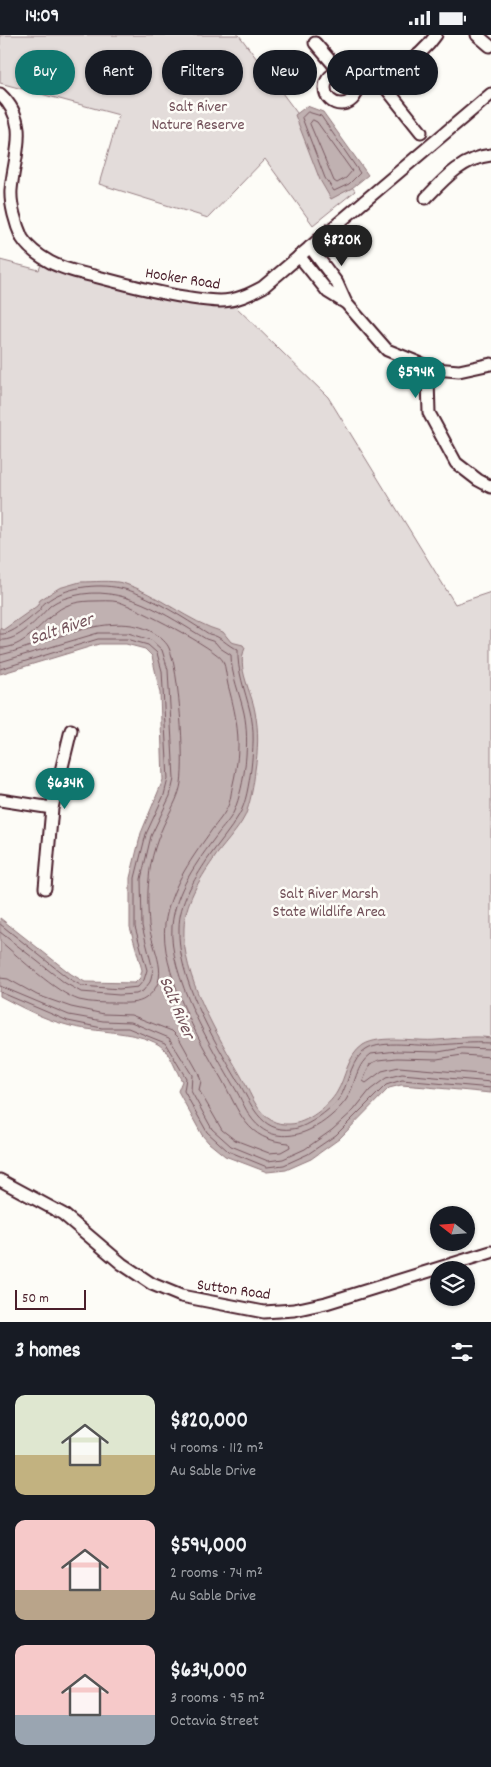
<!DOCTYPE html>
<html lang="en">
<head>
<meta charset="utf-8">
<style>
	body { margin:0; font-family:Dekko,sans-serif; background:#20242c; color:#f1f3f6; height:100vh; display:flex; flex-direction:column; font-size:19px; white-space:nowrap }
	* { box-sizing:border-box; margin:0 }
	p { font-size:16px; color:#9ea1a6 }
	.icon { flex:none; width:28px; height:28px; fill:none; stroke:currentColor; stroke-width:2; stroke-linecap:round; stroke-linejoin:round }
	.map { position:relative; height:1287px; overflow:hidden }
	.side { display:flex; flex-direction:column; background:#171b24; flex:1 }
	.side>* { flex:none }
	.banner { position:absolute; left:15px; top:15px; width:461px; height:45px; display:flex; gap:10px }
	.needle { width:32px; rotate:287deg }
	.fabs { position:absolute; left:430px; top:1171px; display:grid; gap:10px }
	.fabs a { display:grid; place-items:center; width:45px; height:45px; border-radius:50%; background:#171b24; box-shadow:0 1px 4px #0004; font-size:25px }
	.scale { position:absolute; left:15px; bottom:12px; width:71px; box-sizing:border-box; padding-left:5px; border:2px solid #4a1f2b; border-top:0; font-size:14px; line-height:18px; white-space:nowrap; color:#4a1f2b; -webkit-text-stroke:4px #fdfcf7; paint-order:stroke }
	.price { position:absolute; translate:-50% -42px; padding:0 11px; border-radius:18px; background:#0f766e; color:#fff; font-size:16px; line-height:32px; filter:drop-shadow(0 1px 2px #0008) }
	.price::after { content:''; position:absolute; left:50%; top:30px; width:15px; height:11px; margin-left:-8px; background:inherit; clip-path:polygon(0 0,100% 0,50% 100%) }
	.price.on { background:#222; color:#fff }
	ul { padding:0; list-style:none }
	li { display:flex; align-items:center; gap:15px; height:125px; padding:0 15px }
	li span { display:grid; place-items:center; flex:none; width:140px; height:100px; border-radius:10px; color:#555 }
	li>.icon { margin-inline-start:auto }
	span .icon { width:60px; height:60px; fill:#fffc; stroke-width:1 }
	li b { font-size:21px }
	h2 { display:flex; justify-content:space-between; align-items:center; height:60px; padding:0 15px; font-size:21px }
	.pill { padding:0 18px; border-radius:22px; background:#171b24; box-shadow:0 1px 4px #0004; font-size:18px; line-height:45px }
	.pill.on { background:#0f766e; color:#fff }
	.status { display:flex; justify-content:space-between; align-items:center; height:35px; padding:0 25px; background:#171b24; direction:ltr }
	.status svg { height:14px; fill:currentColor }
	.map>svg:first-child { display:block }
	.green { fill:#e3dcda; stroke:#967e82 }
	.water { fill:#c0b1b1; stroke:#91777b }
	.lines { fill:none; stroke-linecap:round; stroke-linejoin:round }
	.shore { stroke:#795961; stroke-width:1 }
	.minor-casing { stroke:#4a1f2b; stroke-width:15 }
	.minor { stroke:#fdfcf7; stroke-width:11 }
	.labels { text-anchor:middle; stroke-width:5; stroke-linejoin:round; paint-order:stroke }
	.park-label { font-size:16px; fill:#704e57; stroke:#fdfcf7 }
	.street-label { font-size:16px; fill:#4a1f2b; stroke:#fdfcf7 }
	.water-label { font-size:18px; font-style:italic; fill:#73525a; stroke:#fdfcf7 }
</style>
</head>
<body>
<div class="status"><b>14:09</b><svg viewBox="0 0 49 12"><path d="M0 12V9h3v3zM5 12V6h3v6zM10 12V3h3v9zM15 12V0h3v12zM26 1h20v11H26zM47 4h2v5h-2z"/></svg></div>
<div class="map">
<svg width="491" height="1287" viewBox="0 0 491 1287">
	<rect width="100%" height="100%" fill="#fdfcf7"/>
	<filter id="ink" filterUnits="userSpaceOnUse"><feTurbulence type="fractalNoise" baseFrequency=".02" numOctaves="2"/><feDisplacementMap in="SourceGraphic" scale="10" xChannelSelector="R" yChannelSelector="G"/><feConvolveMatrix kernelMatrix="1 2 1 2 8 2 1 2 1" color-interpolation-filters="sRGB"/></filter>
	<g filter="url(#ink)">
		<g class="green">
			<polygon points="0,0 239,0 355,156 313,190 265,124 208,183 99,149 119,80 0,48"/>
			<polygon points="0,225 39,235 42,227 231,267 328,362 455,569 491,557 491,1023 399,1018 330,1084 263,1100 176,973 182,605 0,609"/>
		</g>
		<g class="water">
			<polygon points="307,71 323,77 368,140 352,153 331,164 320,145 295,80"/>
			<path d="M80 547C94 547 110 545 123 548 158 559 188 587 223 597L231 607 243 610 245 613C236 633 252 657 255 677 259 696 258 716 255 735 254 749 250 769 245 781 237 797 222 811 213 825 199 845 185 868 184 893 181 940 218 1001 241 1041 253 1062 260 1091 290 1089 306 1089 329 1071 337 1057 346 1042 347 1021 363 1010 381 999 416 1007 437 1005 455 1004 472 1000 491 1003V1058L427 1052 401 1050 389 1053 339 1104 311 1124 286 1135 267 1137 225 1121 209 1108 202 1100 178 1056 182 1046C176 1036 171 1020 163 1013 144 995 92 998 67 990 43 984 21 972 0 961V883L71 939 85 947 135 948 140 943 142 935 130 892V843L141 798 163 745 160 658 152 621 145 614 126 609H99L0 639V593L3 595 37 571 40 565 59 553Z"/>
		</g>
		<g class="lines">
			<g class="shore">
				<polygon points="308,77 321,81 360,138 349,149 334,156 325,143 302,83"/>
				<polygon points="313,85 317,87 352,136 346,143 337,148 334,146 310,89"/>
				<path d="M0 599C11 601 30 583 39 576 42 573 42 569 46 567 65 552 96 548 120 553 146 558 185 584 209 599 221 601 226 610 238 615 237 636 245 655 250 676 255 695 253 715 251 734 249 748 246 769 239 780 230 796 217 810 207 825 194 845 179 868 179 893 177 943 213 1004 238 1046 251 1068 260 1098 292 1094 307 1093 335 1072 342 1059 349 1045 352 1023 366 1015 383 1004 417 1012 436 1010 456 1009 470 1007 491 1008"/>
				<path d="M0 605C18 607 38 584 49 572 55 566 65 563 73 561 122 548 166 580 206 604L215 607 220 613 231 620C231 640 240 659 244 678 250 706 245 750 234 776 231 784 222 793 217 800 197 827 175 856 172 891 168 940 212 1014 236 1055 244 1069 248 1083 261 1093 275 1104 296 1102 311 1094 323 1089 338 1076 346 1065 356 1050 355 1030 371 1019L397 1016 438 1017 462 1013 491 1014"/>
				<path d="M0 613C23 614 40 589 56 577 67 568 81 566 94 566 102 566 111 565 119 567 135 572 218 614 223 626 226 633 226 642 228 650 238 687 242 711 233 749 231 756 231 766 227 773 223 782 214 791 209 799 189 827 170 854 165 889 159 933 199 1006 221 1043 240 1077 245 1105 289 1108L290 1112 281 1117 269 1118 235 1105 222 1095 199 1055 201 1046 198 1037 179 1003 172 996 131 980 104 979 71 972 37 960 8 944 0 943"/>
				<path d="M0 620C43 611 116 570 157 600 161 603 167 608 169 613 179 634 185 725 181 748 179 761 173 771 167 783 158 801 150 824 149 844 147 858 148 876 149 890 152 915 173 943 146 963 138 969 126 968 117 968 104 968 91 968 79 965 55 957 20 923 0 906"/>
				<polyline points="0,627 98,598 128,598 151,605 162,615 168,635 174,744 170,761 151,801 141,844 142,891 153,935 150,947 143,956 136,959 119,960 81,957 65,948 0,897"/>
				<polyline points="0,634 98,604 127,604 148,610 157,618 162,636 168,744 164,760 146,799 135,843 135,892 147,935 144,945 138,952 119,954 82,951 68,943 0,889"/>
				<polyline points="0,951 69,980 103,986 131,987 169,1003 192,1040 191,1056 212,1094 231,1111 268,1126 283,1124 305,1114 332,1095 354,1075 370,1055 386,1043 402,1039 491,1047"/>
				<polyline points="0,957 68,986 102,993 128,993 165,1008 186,1043 184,1056 207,1097 228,1116 267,1132 284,1130 308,1119 336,1100 386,1050 402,1045 491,1053"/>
				<polyline points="491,1022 462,1020 437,1024 397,1023 379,1025 370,1029 363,1046 366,1048 382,1036 399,1032 491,1040"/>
			</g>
			<g class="minor-casing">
				<g id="minor">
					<polyline points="477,0 490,11"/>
					<polyline points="315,8 334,30 335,38"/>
					<circle cx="341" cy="53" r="16"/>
					<polyline points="378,43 421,97"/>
					<path d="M357 50C389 39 416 29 436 0"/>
					<path d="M0 59C31 88 14 119 11 155 10 169 16 190 22 203 29 214 39 221 50 227 64 235 82 238 98 242 132 251 185 265 220 266 236 266 250 259 263 252L491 59"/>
					<path d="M426 163C445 143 463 123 491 120"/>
					<polyline points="310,212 337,248 346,268"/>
					<polyline points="299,221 328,257 346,268 387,315 434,334 428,345 429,378 456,428 478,445 491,452"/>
					<polyline points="434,334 459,336 491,329"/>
					<polyline points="0,765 52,773"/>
					<polyline points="45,853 52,773 71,695"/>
					<polyline points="0,1145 63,1179 122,1229 152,1249 181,1261 264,1277 294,1275 326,1268 491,1217"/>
				</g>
			</g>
			<use href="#minor" class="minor"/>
		</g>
	</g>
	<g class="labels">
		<g class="park-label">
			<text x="198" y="76">Salt River<tspan x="198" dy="18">Nature Reserve</tspan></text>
			<text x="329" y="863">Salt River Marsh<tspan x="329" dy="18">State Wildlife Area</tspan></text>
		</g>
		<g class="street-label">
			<text transform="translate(183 242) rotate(9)" y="6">Hooker Road</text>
			<text transform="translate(234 1253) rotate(8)" y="6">Sutton Road</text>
		</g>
		<g class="water-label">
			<text transform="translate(61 593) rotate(-19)" y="6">Salt River</text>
			<text transform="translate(178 972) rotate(67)" y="6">Salt River</text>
		</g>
	</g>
</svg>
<div class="fabs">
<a><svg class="needle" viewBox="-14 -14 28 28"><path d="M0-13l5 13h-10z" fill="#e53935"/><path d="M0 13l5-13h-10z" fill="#9ea1a6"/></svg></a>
<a><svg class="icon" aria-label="layers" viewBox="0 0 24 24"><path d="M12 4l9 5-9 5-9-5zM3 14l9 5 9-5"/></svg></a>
</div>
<div class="scale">50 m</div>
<b class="price on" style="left:342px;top:232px">$820K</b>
<b class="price" style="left:416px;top:364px">$594K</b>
<b class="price" style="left:65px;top:775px">$634K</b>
<div class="banner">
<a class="pill on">Buy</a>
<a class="pill">Rent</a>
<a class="pill">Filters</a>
<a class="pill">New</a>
<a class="pill">Apartment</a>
</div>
</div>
<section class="side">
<h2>3 homes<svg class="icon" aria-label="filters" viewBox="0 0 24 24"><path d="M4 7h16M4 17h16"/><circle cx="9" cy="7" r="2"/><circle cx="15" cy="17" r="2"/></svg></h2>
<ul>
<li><span style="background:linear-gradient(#dfe7d0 60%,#c2b280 0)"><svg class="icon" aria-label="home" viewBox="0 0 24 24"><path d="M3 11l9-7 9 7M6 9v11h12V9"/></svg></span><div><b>$820,000</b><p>4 rooms · 112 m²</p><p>Au Sable Drive</p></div></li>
<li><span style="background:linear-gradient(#f6c9c9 70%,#b9a48a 0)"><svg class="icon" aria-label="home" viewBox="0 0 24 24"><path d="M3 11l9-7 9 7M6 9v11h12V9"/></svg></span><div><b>$594,000</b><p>2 rooms · 74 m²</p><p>Au Sable Drive</p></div></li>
<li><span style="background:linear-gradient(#f6c9c9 70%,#9aa5b1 0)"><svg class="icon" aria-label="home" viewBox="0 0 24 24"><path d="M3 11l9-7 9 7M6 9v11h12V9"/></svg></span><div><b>$634,000</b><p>3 rooms · 95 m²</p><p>Octavia Street</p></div></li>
</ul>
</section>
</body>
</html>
